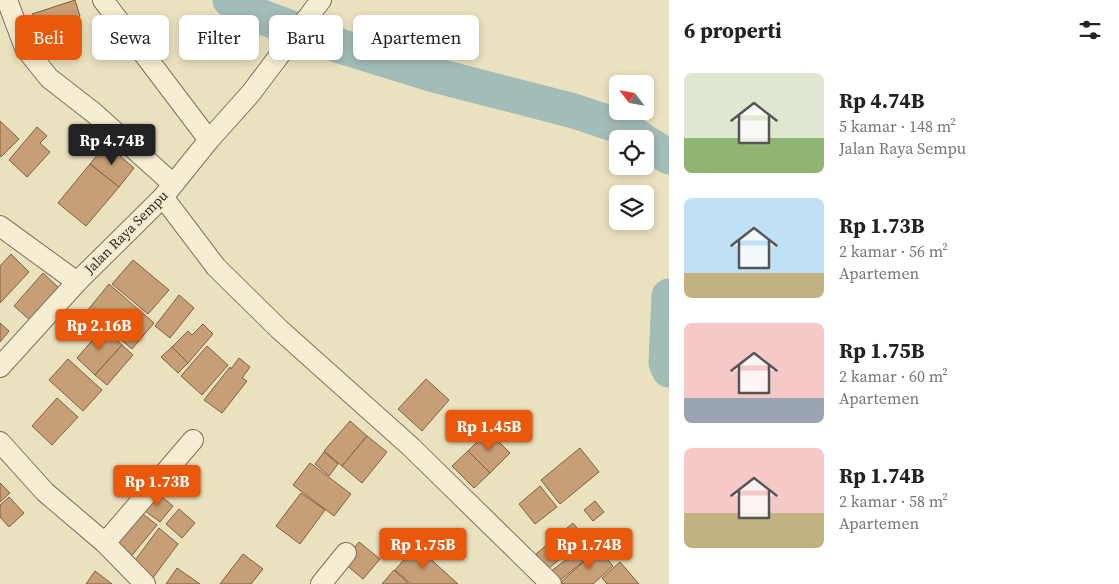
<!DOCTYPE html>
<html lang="id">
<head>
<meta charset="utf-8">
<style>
	body { margin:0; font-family:"Source Serif 4",serif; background:#f2f2f2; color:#222; height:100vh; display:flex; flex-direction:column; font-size:19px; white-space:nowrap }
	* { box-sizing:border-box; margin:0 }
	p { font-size:16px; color:#767676 }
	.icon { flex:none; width:28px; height:28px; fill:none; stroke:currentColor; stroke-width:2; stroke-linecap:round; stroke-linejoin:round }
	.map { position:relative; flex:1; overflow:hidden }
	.sheet { display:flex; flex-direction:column; background:#fff; width:450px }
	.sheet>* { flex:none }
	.banner { position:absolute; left:15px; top:15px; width:475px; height:45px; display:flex; gap:10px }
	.needle { width:32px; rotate:301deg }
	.tools { position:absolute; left:609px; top:75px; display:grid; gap:10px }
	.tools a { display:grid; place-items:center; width:45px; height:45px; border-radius:8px; background:#fff; box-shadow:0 2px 8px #0003; font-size:25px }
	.price { position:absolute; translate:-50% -42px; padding:0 11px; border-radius:5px; background:#ea580c; color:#fff; font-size:16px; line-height:32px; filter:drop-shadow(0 1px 2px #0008) }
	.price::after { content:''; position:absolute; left:50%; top:30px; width:15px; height:11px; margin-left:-8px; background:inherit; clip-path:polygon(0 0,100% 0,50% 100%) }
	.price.current { background:#222; color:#fff }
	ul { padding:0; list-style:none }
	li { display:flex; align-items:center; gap:15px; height:125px; padding:0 15px }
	li span { display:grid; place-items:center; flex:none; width:140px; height:100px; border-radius:8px; color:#555 }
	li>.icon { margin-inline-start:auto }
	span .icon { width:60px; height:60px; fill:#fffc; stroke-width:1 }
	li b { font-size:21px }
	h2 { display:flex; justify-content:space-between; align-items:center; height:60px; padding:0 15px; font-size:21px }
	.chip { padding:0 18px; border-radius:8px; background:#fff; box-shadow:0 2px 8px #0003; font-size:18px; line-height:45px }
	.chip.current { background:#ea580c; color:#fff }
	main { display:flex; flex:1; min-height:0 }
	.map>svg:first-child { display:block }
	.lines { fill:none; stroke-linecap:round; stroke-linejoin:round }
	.river { stroke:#a2bcb7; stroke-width:35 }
	.building { fill:#c69f77; stroke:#7f5f40 }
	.minor-casing { stroke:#827259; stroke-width:22 }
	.minor { stroke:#f6eed2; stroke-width:20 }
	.labels { text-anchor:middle; stroke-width:4.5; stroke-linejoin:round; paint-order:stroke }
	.street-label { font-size:14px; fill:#32291c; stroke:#f2ebce }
</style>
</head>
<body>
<main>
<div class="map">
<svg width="669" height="584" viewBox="0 0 669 584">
	<rect width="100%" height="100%" fill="#eae1bf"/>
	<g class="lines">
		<g class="river">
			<polyline points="230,0 254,14 340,46 434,75 574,111 622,127 641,139"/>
			<polyline points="645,142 669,157"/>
			<polyline points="669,296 666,363 669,370"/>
		</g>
	</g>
	<g class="building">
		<polygon points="75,0 80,16 37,30 32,14"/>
		<polygon points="0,121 19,139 1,157 0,155"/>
		<polygon points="37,127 47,136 40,143 50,152 27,177 9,160"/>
		<polygon points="106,144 134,168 119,187 90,164"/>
		<polygon points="90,164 119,187 86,226 58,203"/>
		<polygon points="11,254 29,272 0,303 0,266"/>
		<polygon points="133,260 169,290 148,314 112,284"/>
		<polygon points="43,273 60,289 31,321 14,306"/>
		<polygon points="109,284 154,323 132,349 87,311"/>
		<polygon points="179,295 194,308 170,338 155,326"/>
		<polygon points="0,323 9,331 0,342"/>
		<polygon points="203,324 213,334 188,363 172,347 188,331 192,335"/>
		<polygon points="103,328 122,345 95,375 77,358"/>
		<polygon points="122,345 133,355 107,385 95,375"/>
		<polygon points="207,346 228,365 202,395 181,376"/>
		<polygon points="172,347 188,363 178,373 161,357"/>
		<polygon points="239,358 250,367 242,378 247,381 222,413 204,400 230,367 231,369"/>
		<polygon points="68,359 102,390 83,411 49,380"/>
		<polygon points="426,379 449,400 422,431 398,409"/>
		<polygon points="57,398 78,417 52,445 32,426"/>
		<polygon points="350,421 367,436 342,466 324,451"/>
		<polygon points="488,431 510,453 490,473 468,451"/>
		<polygon points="367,436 387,452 362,483 342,466"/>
		<polygon points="580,448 599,472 560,504 541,480"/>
		<polygon points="468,451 490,473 474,488 452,466"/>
		<polygon points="324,452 338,464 329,476 315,464"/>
		<polygon points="310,463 351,494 334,516 293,485"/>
		<polygon points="0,483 10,493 0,502"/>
		<polygon points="540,486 557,507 535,524 519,504"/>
		<polygon points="155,491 173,506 160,522 141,508"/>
		<polygon points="301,493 325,510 300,544 276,526"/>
		<polygon points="9,497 24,513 9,527 0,517 0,505"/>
		<polygon points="595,501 604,512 593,521 584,510"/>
		<polygon points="179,509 195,523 182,538 166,524"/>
		<polygon points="139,511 157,525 129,559 112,545"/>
		<polygon points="573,523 585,538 548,569 536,554"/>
		<polygon points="159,528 178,544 152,579 133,563"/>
		<polygon points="359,542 380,559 363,579 343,562"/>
		<polygon points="416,546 458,584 411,584 395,570"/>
		<polygon points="584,546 591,555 558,582 550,572"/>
		<polygon points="598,549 613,566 593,584 563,584 561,582"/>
		<polygon points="243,554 263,569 251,584 220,584"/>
		<polygon points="620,562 639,584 607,584 602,578"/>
		<polygon points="177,568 200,584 166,584"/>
		<polygon points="394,570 409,584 382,584"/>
		<polygon points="95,571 112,584 86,584"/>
	</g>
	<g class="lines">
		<g class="minor-casing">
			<g id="minor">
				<polyline points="7,0 25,48 49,78 94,113 173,184"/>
				<polyline points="103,0 209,140"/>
				<polyline points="163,197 216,267 279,329 411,447 551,584"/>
				<polyline points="0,226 77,282"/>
				<polyline points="0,367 77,282 163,197 209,140 251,93 321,0"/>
				<polyline points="0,442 45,492 105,543 145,584"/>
				<polyline points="105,543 193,440"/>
				<polyline points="321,584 346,553"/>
			</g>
		</g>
		<use href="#minor" class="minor"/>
	</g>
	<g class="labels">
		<g class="street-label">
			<text transform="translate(126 232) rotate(-45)" y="5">Jalan Raya Sempu</text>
		</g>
	</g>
</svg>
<div class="tools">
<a><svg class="needle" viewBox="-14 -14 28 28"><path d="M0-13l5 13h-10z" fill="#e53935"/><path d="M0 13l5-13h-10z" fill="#767676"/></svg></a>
<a><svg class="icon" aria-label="locate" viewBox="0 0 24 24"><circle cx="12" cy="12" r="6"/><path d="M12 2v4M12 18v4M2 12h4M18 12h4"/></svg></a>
<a><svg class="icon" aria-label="layers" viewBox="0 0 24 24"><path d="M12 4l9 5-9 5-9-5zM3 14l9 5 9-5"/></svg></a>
</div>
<b class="price current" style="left:112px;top:166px">Rp 4.74B</b>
<b class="price" style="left:99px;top:351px">Rp 2.16B</b>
<b class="price" style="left:489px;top:452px">Rp 1.45B</b>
<b class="price" style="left:157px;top:507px">Rp 1.73B</b>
<b class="price" style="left:423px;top:570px">Rp 1.75B</b>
<b class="price" style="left:589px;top:570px">Rp 1.74B</b>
<div class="banner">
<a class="chip current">Beli</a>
<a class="chip">Sewa</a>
<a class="chip">Filter</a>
<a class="chip">Baru</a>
<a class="chip">Apartemen</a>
</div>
</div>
<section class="sheet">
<h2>6 properti<svg class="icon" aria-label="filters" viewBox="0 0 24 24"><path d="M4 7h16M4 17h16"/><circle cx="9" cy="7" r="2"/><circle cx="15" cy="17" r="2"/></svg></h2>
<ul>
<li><span style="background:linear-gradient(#dfe7d0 65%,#8fb573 0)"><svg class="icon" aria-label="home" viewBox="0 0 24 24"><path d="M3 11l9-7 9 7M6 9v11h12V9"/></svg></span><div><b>Rp 4.74B</b><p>5 kamar · 148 m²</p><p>Jalan Raya Sempu</p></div></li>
<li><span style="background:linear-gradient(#bfe0f5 75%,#c2b280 0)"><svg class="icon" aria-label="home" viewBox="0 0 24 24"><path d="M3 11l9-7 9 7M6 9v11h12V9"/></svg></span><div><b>Rp 1.73B</b><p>2 kamar · 56 m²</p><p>Apartemen</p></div></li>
<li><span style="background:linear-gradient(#f6c9c9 75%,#9aa5b1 0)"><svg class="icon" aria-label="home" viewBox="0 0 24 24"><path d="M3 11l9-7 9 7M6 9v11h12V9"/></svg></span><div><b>Rp 1.75B</b><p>2 kamar · 60 m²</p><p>Apartemen</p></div></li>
<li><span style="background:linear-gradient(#f6c9c9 65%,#c2b280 0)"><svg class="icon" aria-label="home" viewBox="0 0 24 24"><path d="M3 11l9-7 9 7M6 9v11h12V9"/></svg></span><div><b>Rp 1.74B</b><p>2 kamar · 58 m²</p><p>Apartemen</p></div></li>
</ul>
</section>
</main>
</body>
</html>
